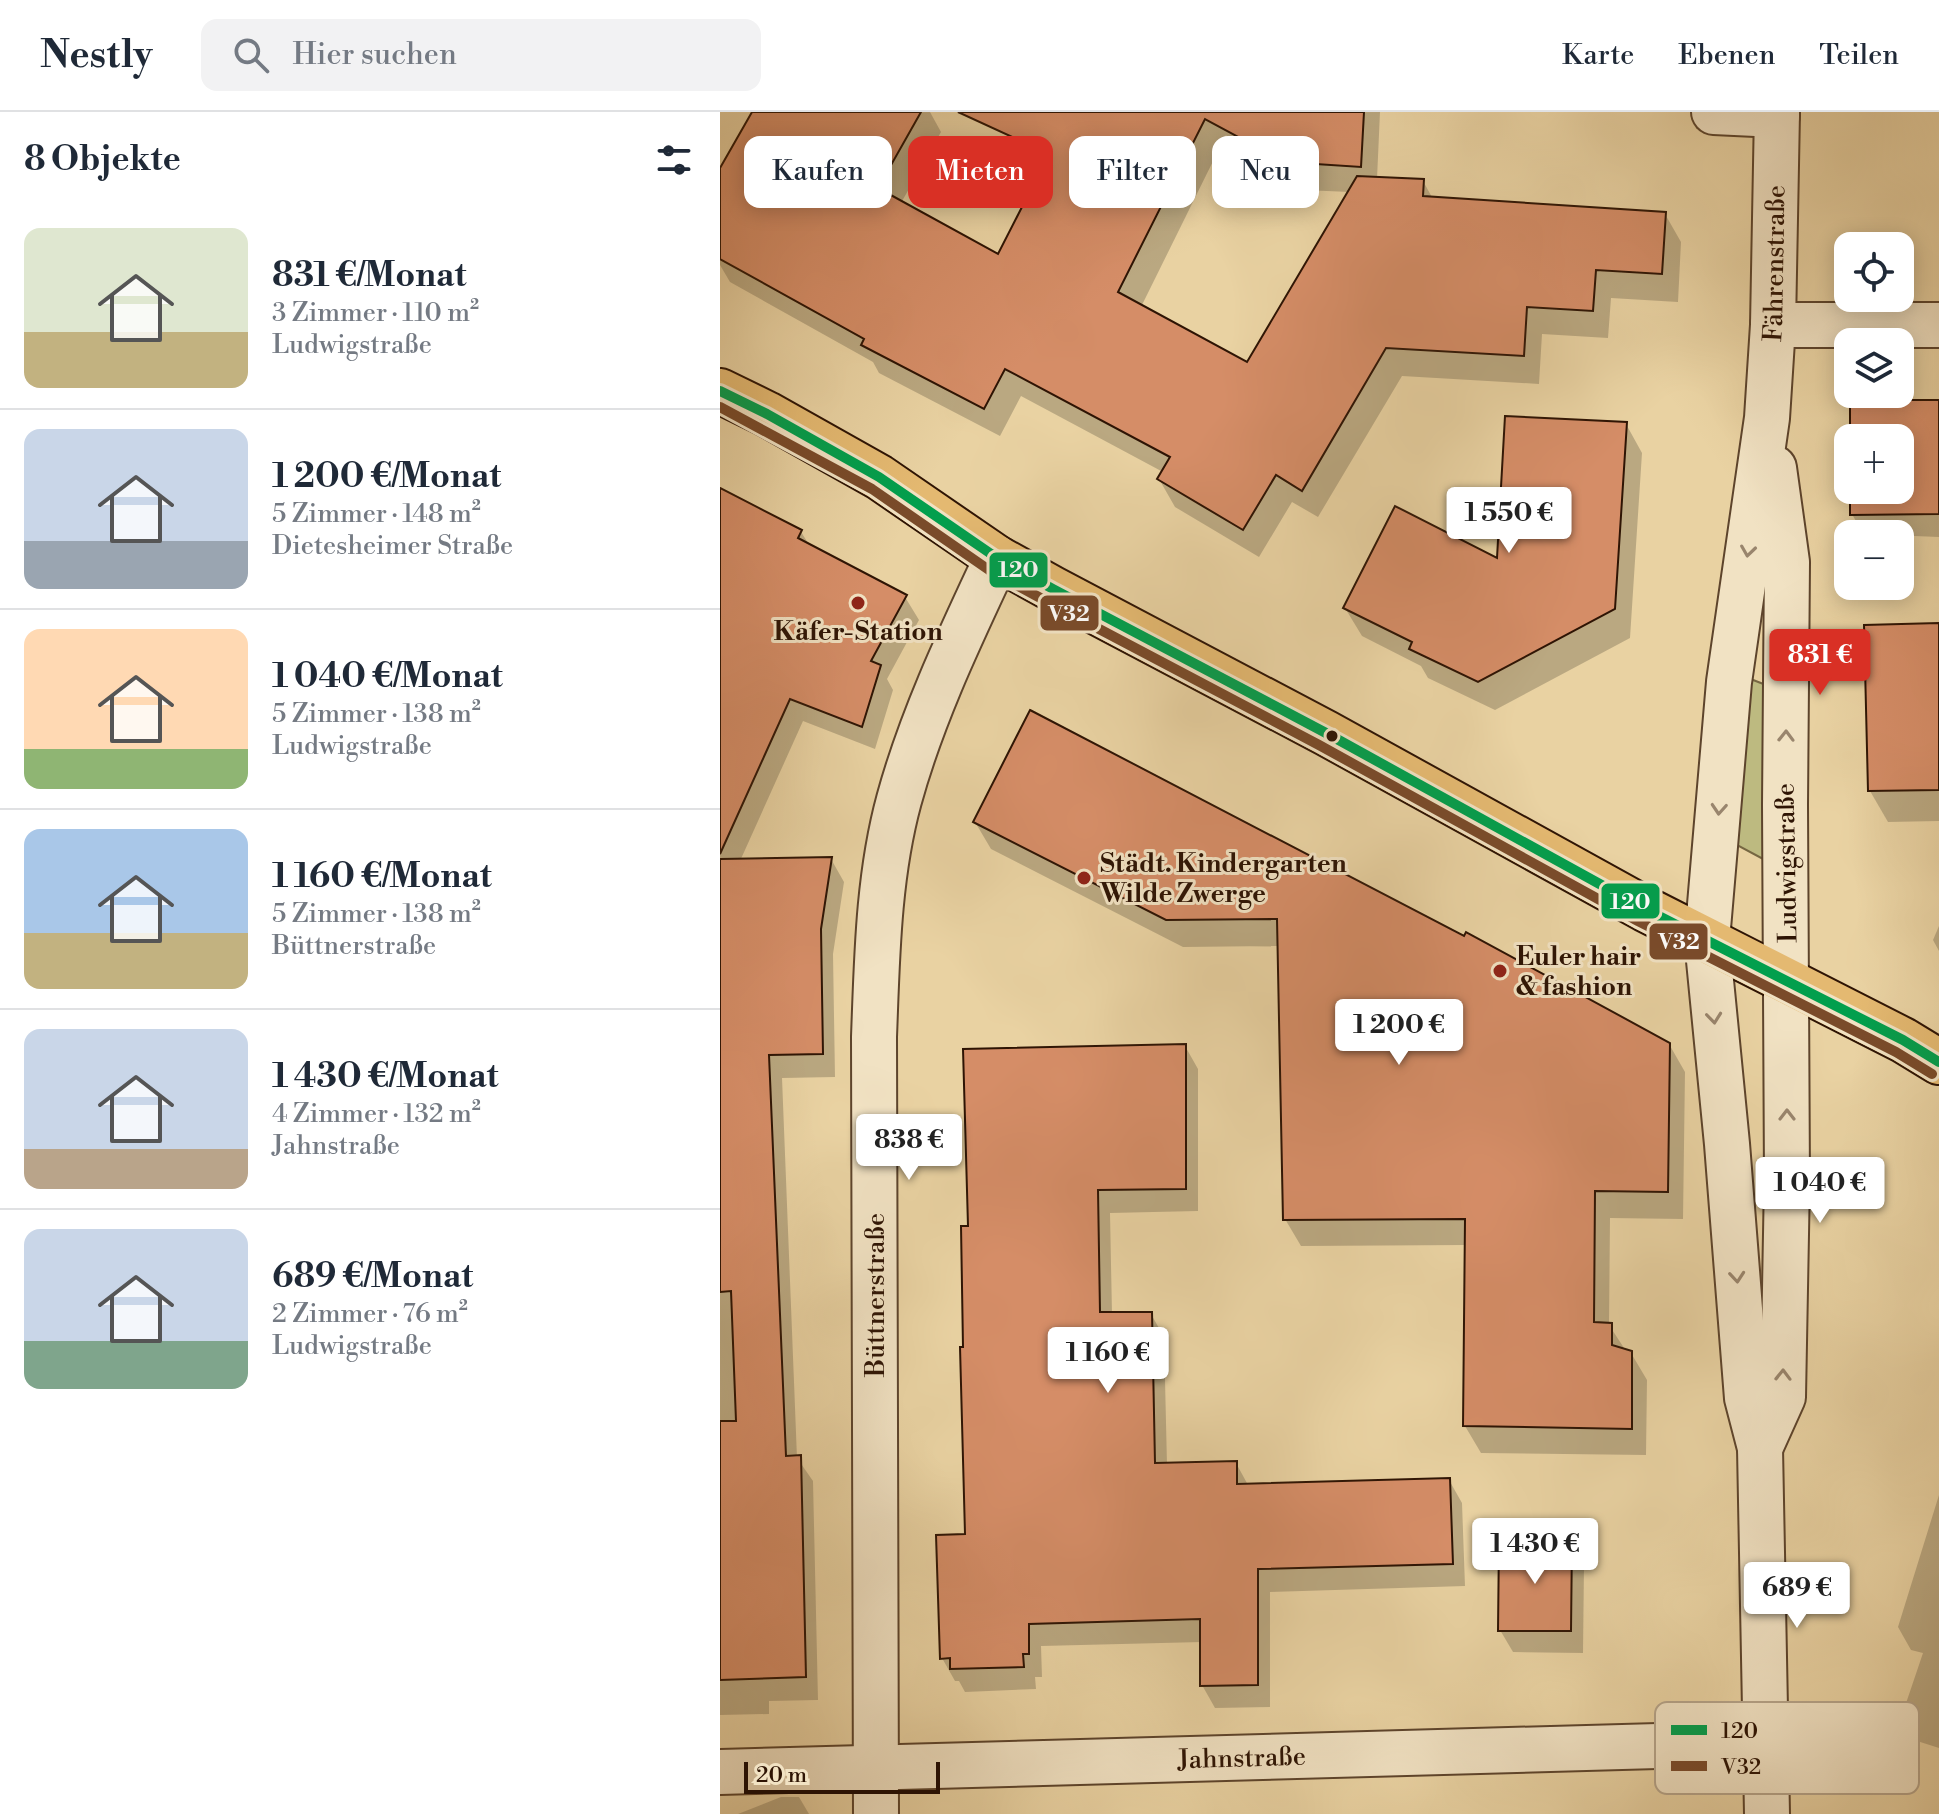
<!DOCTYPE html>
<html lang="de">
<head>
<meta charset="utf-8">
<style>
	body { margin:0; font-family:"Libre Bodoni",serif; background:#f2f2f3; color:#1f2937; height:100vh; display:flex; flex-direction:column; font-size:30px; white-space:nowrap }
	* { box-sizing:border-box; margin:0 }
	p { font-size:26px; color:#747a83 }
	.icon { flex:none; width:44px; height:44px; fill:none; stroke:currentColor; stroke-width:2; stroke-linecap:round; stroke-linejoin:round }
	.map { position:relative; flex:1; overflow:hidden }
	.panel { display:flex; flex-direction:column; background:#fff; width:720px }
	.panel>* { flex:none }
	.hud { position:absolute; left:24px; top:24px; width:760px; height:72px; display:flex; gap:16px }
	.tools { position:absolute; left:1114px; top:120px; display:grid; gap:16px }
	.tools a { display:grid; place-items:center; width:80px; height:80px; border-radius:16px; background:#fff; box-shadow:0 4px 20px #0003; font-size:40px }
	.scale { position:absolute; left:24px; bottom:20px; width:196px; box-sizing:border-box; padding-left:8px; border:4px solid #2e1404; border-top:0; font-size:22px; line-height:28px; white-space:nowrap; color:#2e1404; -webkit-text-stroke:6px #f1e2c3; paint-order:stroke }
	.price { position:absolute; translate:-50% -68px; padding:0 18px; border-radius:8px; background:#fff; color:#222; font-size:26px; line-height:52px; filter:drop-shadow(0 2px 4px #0008) }
	.price::after { content:''; position:absolute; left:50%; top:48px; width:24px; height:18px; margin-left:-12px; background:inherit; clip-path:polygon(0 0,100% 0,50% 100%) }
	.price.on { background:#d93025; color:#fff }
	ul { padding:0; list-style:none }
	li { display:flex; align-items:center; gap:24px; height:200px; padding:0 24px }
	li+li { border-top:2px solid #e0e1e3 }
	li span { display:grid; place-items:center; flex:none; width:224px; height:160px; border-radius:16px; color:#555 }
	li>.icon { margin-inline-start:auto }
	span .icon { width:96px; height:96px; fill:#fffc; stroke-width:1 }
	li b { font-size:34px }
	h2 { display:flex; justify-content:space-between; align-items:center; height:96px; padding:0 24px; font-size:34px }
	.pill { padding:0 28px; border-radius:16px; background:#fff; box-shadow:0 4px 20px #0003; font-size:28px; line-height:72px }
	.pill.on { background:#d93025; color:#fff }
	header { display:flex; align-items:center; gap:48px; box-sizing:border-box; height:112px; padding:0 40px; background:#fff; border-bottom:2px solid #e0e1e3 }
	header strong { font-size:38px }
	nav { display:flex; gap:44px; margin-inline-start:auto; font-size:28px }
	.search { width:560px; height:72px; background:#f2f2f3; display:flex; align-items:center; gap:20px; box-sizing:border-box; padding:0 28px; border-radius:16px; color:#747a83; font-size:30px }
	main { display:flex; flex:1; min-height:0 }
	.map>svg:first-child { display:block }
	.green { fill:#bdba80; stroke:#766742; stroke-width:2 }
	.shadow { fill:#0003; fill-rule:evenodd }
	.building { fill:#d58d67; stroke:#2e1404; stroke-width:2 }
	.lines { fill:none; stroke-linecap:round; stroke-linejoin:round }
	.minor-casing { stroke:#5d442c; stroke-width:48 }
	.major-casing { stroke:#2e1404; stroke-width:48 }
	.minor { stroke:#f1e2c3; stroke-width:44 }
	.major { stroke:#e4b971; stroke-width:44 }
	.bus-1-casing { stroke:#f1e2c3; stroke-width:16 }
	.bus-2-casing { stroke:#f1e2c3; stroke-width:16 }
	.bus-1 { stroke:#029f4d; stroke-width:10 }
	.bus-2 { stroke:#7a4b2a; stroke-width:10 }
	.oneway { stroke:#99856d }
	.poi-dot { fill:#8f2418; stroke:#f1e2c3; stroke-width:3 }
	.bus-dot { fill:#2e1404; stroke:#f1e2c3; stroke-width:3 }
	.labels { text-anchor:middle; stroke-width:6; stroke-linejoin:round; paint-order:stroke }
	.street-label { font-size:26px; fill:#2e1404; stroke:#f1e2c3 }
	.poi-label { font-size:26px; font-weight:bold; fill:#2e1404; stroke:#f1e2c3; text-anchor:start }
	.key { fill:#f1e2c3; stroke:#b6a48a; stroke-width:2 }
	.key-label { font-size:22px; fill:#2e1404 }
	.line-badge { stroke:#f1e2c3; stroke-width:3 }
	.badge-label { font-size:22px; text-anchor:middle; font-weight:bold; fill:#fff }
</style>
</head>
<body>
<header>
<strong>Nestly</strong>
<div class="search"><svg class="icon" aria-label="search" viewBox="0 0 24 24"><circle cx="10" cy="10" r="6"/><path d="M15 15l6 6"/></svg>Hier suchen</div>
<nav><a>Karte</a><a>Ebenen</a><a>Teilen</a></nav>
</header>
<main>
<section class="panel">
<h2>8 Objekte<svg class="icon" aria-label="filters" viewBox="0 0 24 24"><path d="M4 7h16M4 17h16"/><circle cx="9" cy="7" r="2"/><circle cx="15" cy="17" r="2"/></svg></h2>
<ul>
<li><span style="background:linear-gradient(#dfe7d0 65%,#c2b280 0)"><svg class="icon" aria-label="home" viewBox="0 0 24 24"><path d="M3 11l9-7 9 7M6 9v11h12V9"/></svg></span><div><b>831 €/Monat</b><p>3 Zimmer · 110 m²</p><p>Ludwigstraße</p></div></li>
<li><span style="background:linear-gradient(#c9d6e8 70%,#9aa5b1 0)"><svg class="icon" aria-label="home" viewBox="0 0 24 24"><path d="M3 11l9-7 9 7M6 9v11h12V9"/></svg></span><div><b>1 200 €/Monat</b><p>5 Zimmer · 148 m²</p><p>Dietesheimer Straße</p></div></li>
<li><span style="background:linear-gradient(#ffd9b3 75%,#8fb573 0)"><svg class="icon" aria-label="home" viewBox="0 0 24 24"><path d="M3 11l9-7 9 7M6 9v11h12V9"/></svg></span><div><b>1 040 €/Monat</b><p>5 Zimmer · 138 m²</p><p>Ludwigstraße</p></div></li>
<li><span style="background:linear-gradient(#a9c7e8 65%,#c2b280 0)"><svg class="icon" aria-label="home" viewBox="0 0 24 24"><path d="M3 11l9-7 9 7M6 9v11h12V9"/></svg></span><div><b>1 160 €/Monat</b><p>5 Zimmer · 138 m²</p><p>Büttnerstraße</p></div></li>
<li><span style="background:linear-gradient(#c9d6e8 75%,#b9a48a 0)"><svg class="icon" aria-label="home" viewBox="0 0 24 24"><path d="M3 11l9-7 9 7M6 9v11h12V9"/></svg></span><div><b>1 430 €/Monat</b><p>4 Zimmer · 132 m²</p><p>Jahnstraße</p></div></li>
<li><span style="background:linear-gradient(#c9d6e8 70%,#7fa58c 0)"><svg class="icon" aria-label="home" viewBox="0 0 24 24"><path d="M3 11l9-7 9 7M6 9v11h12V9"/></svg></span><div><b>689 €/Monat</b><p>2 Zimmer · 76 m²</p><p>Ludwigstraße</p></div></li>
</ul>
</section>
<div class="map">
<svg width="1219" height="1702" viewBox="0 0 1219 1702">
	<rect width="100%" height="100%" fill="#e9d2a2"/>
	<filter id="stains"><feTurbulence type="fractalNoise" baseFrequency=".0025" numOctaves="4"/><feColorMatrix values="0 0 0 0 .2 0 0 0 0 .09 0 0 0 0 .02 0 0 0 .5 -.17"/></filter>
	<radialGradient id="worn" r=".72"><stop offset=".6" stop-color="#630" stop-opacity="0"/><stop offset="1" stop-color="#630" stop-opacity=".3"/></radialGradient>
	<polygon class="green" points="1028,566 1046,573 1045,748 1015,732"/>
	<g class="shadow">
		<path d="M34 0H210L221 20 181 91 279 145 323 59 304 29 319 0H660L657 67 703 69 713 87 945 102 961 130 958 190 891 186 888 226 822 222 819 272 682 264 598 405 572 390 539 445 455 395 439 367 443 360 301 284 280 324 159 261 153 250 10 170 0 153V60ZM506 23 517 42 583 78 630 80 527 252 421 195Z"/>
		<polygon points="1219,290 1219,425 1143,422 1132,402 1132,378 1180,378 1180,326 1132,326"/>
		<polygon points="906,312 922,341 910,526 775,598 708,566 701,554 642,524 625,496 779,449"/>
		<polygon points="0,379 81,420 90,434 185,485 199,508 167,567 173,578 155,637 83,609 20,749 111,747 124,770 113,842 115,965 62,966 77,1346 93,1369 98,1588 49,1589 49,1602 0,1603"/>
		<polygon points="1219,513 1219,709 1168,710 1150,679"/>
		<polygon points="255,710 949,932 965,960 963,1107 890,1106 889,1213 906,1239 911,1241 927,1268 926,1343 761,1341 745,1314 746,1133 581,1134 565,1107 560,834 463,835 271,737"/>
		<polygon points="1219,814 1219,839 1213,828"/>
		<polygon points="465,934 478,957 478,1099 390,1101 392,1202 431,1202 444,1225 447,1353 516,1351 528,1373 729,1368 742,1391 745,1474 550,1480 550,1595 495,1596 482,1573 482,1530 321,1534 322,1565 315,1565 316,1577 245,1580 239,1569 235,1569 222,1546 248,1424 245,1237 250,1116"/>
		<polygon points="1219,1383 1219,1636 1194,1628 1181,1606 1203,1541 1191,1538 1178,1515"/>
		<polygon points="851,1430 864,1453 863,1541 793,1540 780,1518"/>
		<polygon points="61,1685 79,1685 89,1702 18,1702"/>
	</g>
	<g class="building">
		<polygon points="32,0 201,0 158,76 278,142 329,42 238,0 644,0 641,55 565,50 485,7 398,180 527,250 637,64 704,67 703,84 946,100 942,162 876,158 873,199 807,195 804,244 666,236 582,379 556,363 523,418 437,367 450,345 285,257 264,297 141,233 144,227 0,147 0,56"/>
		<polygon points="1130,288 1219,288 1219,402 1130,403 1130,378 1180,378 1180,326 1130,326"/>
		<polygon points="785,304 907,310 895,497 758,570 689,537 692,530 623,496 675,394 777,446"/>
		<polygon points="0,376 82,418 78,426 187,483 151,549 161,553 142,615 70,587 0,742"/>
		<polygon points="1219,511 1219,678 1148,679 1144,513"/>
		<polygon points="310,598 744,824 746,820 950,931 948,1080 875,1079 874,1210 892,1211 892,1233 912,1239 912,1317 743,1314 745,1107 563,1108 557,807 446,808 253,710"/>
		<polygon points="112,745 101,817 103,942 49,943 66,1344 81,1343 86,1565 0,1568 0,1309 16,1309 11,1179 0,1180 0,747"/>
		<polygon points="466,932 466,1077 378,1078 380,1200 432,1200 435,1351 517,1349 517,1372 730,1366 733,1452 538,1457 538,1573 480,1574 480,1507 309,1512 309,1542 303,1542 304,1555 230,1557 230,1546 220,1547 216,1423 245,1422 240,1235 243,1235 241,1114 248,1114 243,937"/>
		<polygon points="779,1428 852,1428 851,1519 778,1519"/>
	</g>
	<g class="lines">
		<g class="minor-casing">
			<g id="minor">
				<polyline points="994,0 1057,3"/>
				<polyline points="1053,213 1219,213"/>
				<polyline points="1040,1336 1063,1285 1067,1068 1065,693 1067,450 1054,356"/>
				<path id="s1" d="M0 1660 1045 1631"/>
				<path d="M156 1702 154 925C157 846 158 765 179 688 202 604 240 525 277 446"/>
				<path id="s2" d="M1047 1702 1040 1336 1027 1286 1007 1032 987 828 1009 570 1047 306 1053 213 1057 0"/>
			</g>
		</g>
		<g class="major-casing">
			<polyline id="major" points="0,279 47,302 159,365 277,446 333,477 606,621 925,797 1183,928 1219,950"/>
		</g>
		<use href="#minor" class="minor"/>
		<use href="#major" class="major"/>
		<g class="bus-1-casing">
			<polyline id="bus-1" points="0,279 47,302 159,365 277,446 333,477 606,621 925,797 1183,928 1219,950"/>
		</g>
		<g class="bus-2-casing">
			<polyline id="bus-2" points="0,295 152,377 269,458 326,489 599,633 918,809 1176,940 1212,962"/>
		</g>
		<use href="#bus-1" class="bus-1"/>
		<use href="#bus-2" class="bus-2"/>
	</g>
	<defs><path id="oneway-chevron" d="M-2-3.5L2.5 0L-2 3.5" fill="none" stroke-width="1.6" stroke-linecap="round" stroke-linejoin="round" transform="scale(2)"/></defs>
	<g class="oneway">
		<use href="#oneway-chevron" transform="translate(1028 439) rotate(98)"/>
		<use href="#oneway-chevron" transform="translate(1066 624) rotate(-89)"/>
		<use href="#oneway-chevron" transform="translate(999 697) rotate(94)"/>
		<use href="#oneway-chevron" transform="translate(994 906) rotate(84)"/>
		<use href="#oneway-chevron" transform="translate(1067 1003) rotate(-90)"/>
		<use href="#oneway-chevron" transform="translate(1017 1165) rotate(85)"/>
		<use href="#oneway-chevron" transform="translate(1063 1263) rotate(-89)"/>
	</g>
	<g class="poi-dot">
		<circle cx="138" cy="491" r="8"/>
		<circle cx="364" cy="766" r="8"/>
		<circle cx="780" cy="859" r="8"/>
	</g>
	<circle class="bus-dot" cx="612" cy="624" r="7"/>
	<g class="labels">
		<g class="street-label">
			<text dy="9" stroke="none"><textPath href="#s2" startOffset="1558">Fährenstraße</textPath></text>
			<text transform="translate(1066 751) rotate(-91)" y="9">Ludwigstraße</text>
			<text transform="translate(155 1183) rotate(-90)" y="9">Büttnerstraße</text>
			<text dy="9" stroke="none"><textPath href="#s1" startOffset="522">Jahnstraße</textPath></text>
		</g>
		<g class="poi-label">
			<text x="138" y="528" text-anchor="middle">Käfer-Station</text>
			<text x="380" y="760">Städt. Kindergarten<tspan x="380" dy="30">Wilde Zwerge</tspan></text>
			<text x="796" y="853">Euler hair<tspan x="796" dy="30">&amp; fashion</tspan></text>
		</g>
	</g>
	<rect x="935" y="1590" width="264" height="92" rx="12" class="key"/>
	<rect x="951" y="1613" width="36" height="10" fill="#029f4d"/>
	<rect x="951" y="1649" width="36" height="10" fill="#7a4b2a"/>
	<g class="key-label">
		<text x="1001" y="1626">120</text>
		<text x="1001" y="1662">V32</text>
	</g>
	<g class="line-badge">
		<rect x="268" y="439" width="61" height="38" rx="8" fill="#029f4d"/>
		<rect x="319" y="482" width="61" height="38" rx="8" fill="#7a4b2a"/>
		<rect x="880" y="770" width="61" height="38" rx="8" fill="#029f4d"/>
		<rect x="928" y="810" width="61" height="39" rx="8" fill="#7a4b2a"/>
	</g>
	<g class="badge-label">
		<text x="298" y="465">120</text>
		<text x="349" y="509">V32</text>
		<text x="910" y="797">120</text>
		<text x="959" y="837">V32</text>
	</g>
	<rect width="100%" height="100%" filter="url(#stains)"/>
	<rect width="100%" height="100%" fill="url(#worn)"/>
</svg>
<div class="tools">
<a><svg class="icon" aria-label="locate" viewBox="0 0 24 24"><circle cx="12" cy="12" r="6"/><path d="M12 2v4M12 18v4M2 12h4M18 12h4"/></svg></a>
<a><svg class="icon" aria-label="layers" viewBox="0 0 24 24"><path d="M12 4l9 5-9 5-9-5zM3 14l9 5 9-5"/></svg></a>
<a>+</a>
<a>−</a>
</div>
<div class="scale">20 m</div>
<b class="price" style="left:789px;top:443px">1 550 €</b>
<b class="price on" style="left:1100px;top:585px">831 €</b>
<b class="price" style="left:679px;top:955px">1 200 €</b>
<b class="price" style="left:189px;top:1070px">838 €</b>
<b class="price" style="left:1100px;top:1113px">1 040 €</b>
<b class="price" style="left:388px;top:1283px">1 160 €</b>
<b class="price" style="left:815px;top:1474px">1 430 €</b>
<b class="price" style="left:1077px;top:1518px">689 €</b>
<div class="hud">
<a class="pill">Kaufen</a>
<a class="pill on">Mieten</a>
<a class="pill">Filter</a>
<a class="pill">Neu</a>
</div>
</div>
</main>
</body>
</html>
